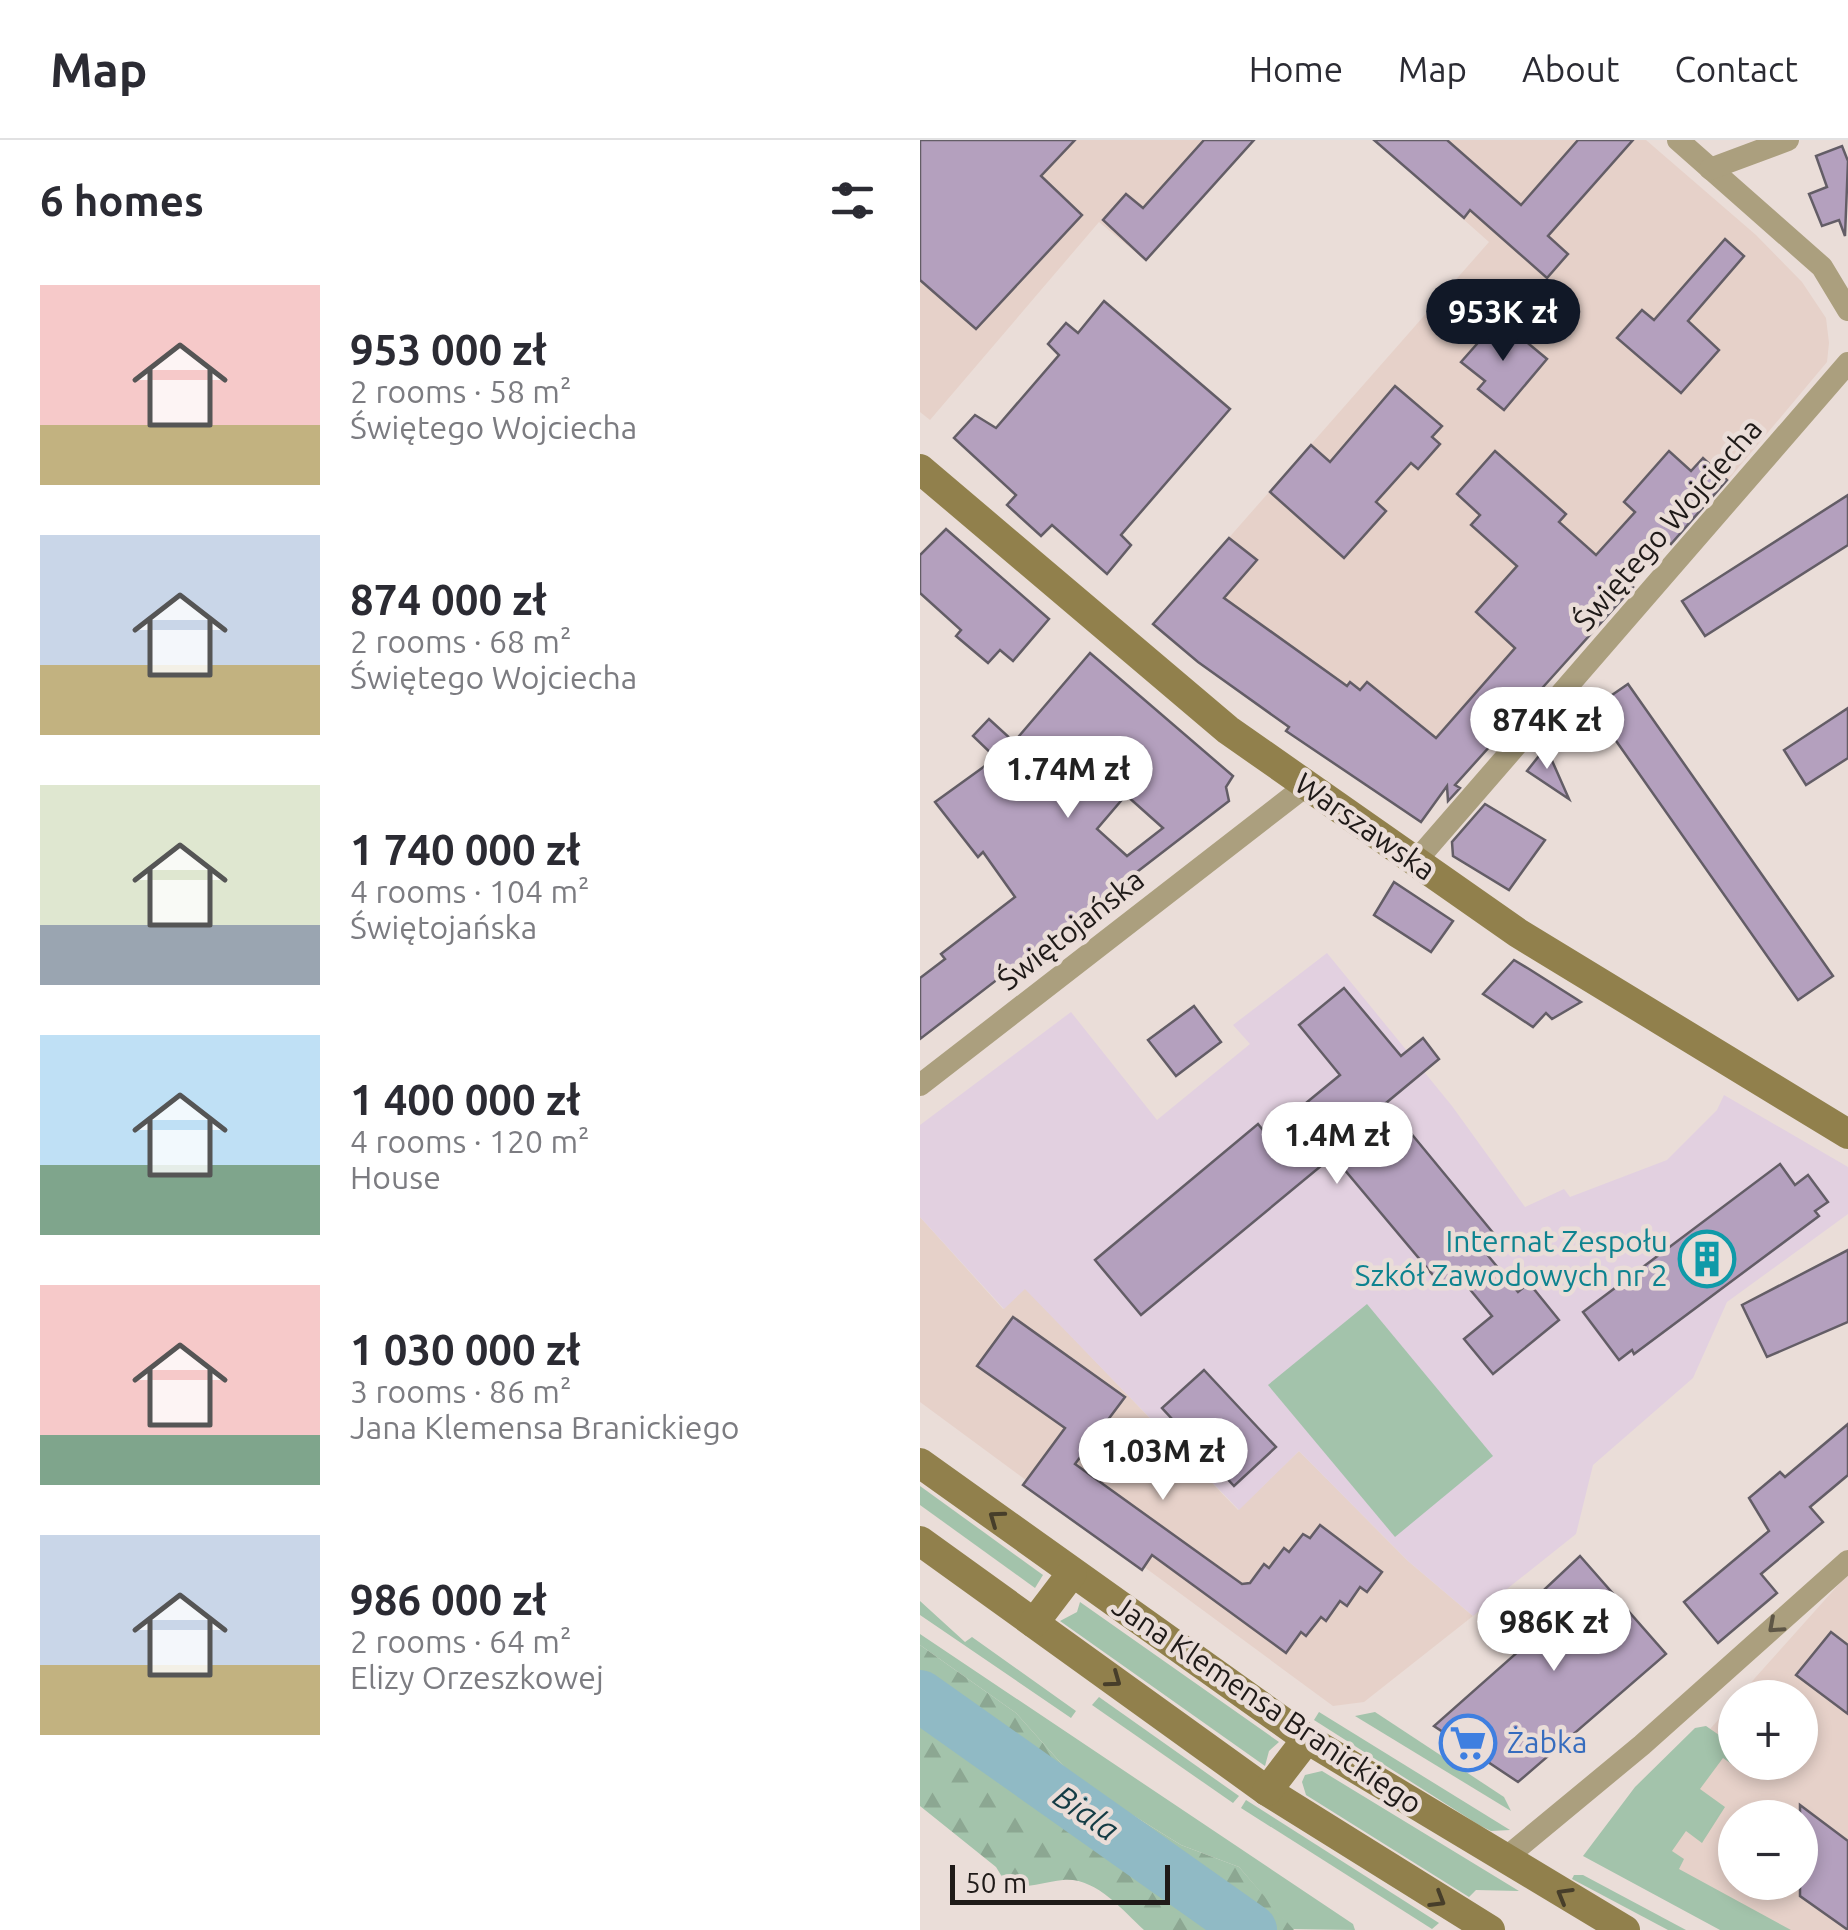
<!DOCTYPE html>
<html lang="en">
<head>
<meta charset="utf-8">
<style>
	body { margin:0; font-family:Ubuntu,sans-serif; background:#f7f7f7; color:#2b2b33; height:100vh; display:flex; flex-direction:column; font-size:38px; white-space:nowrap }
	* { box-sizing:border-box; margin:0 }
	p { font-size:32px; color:#7c7c81 }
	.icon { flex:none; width:55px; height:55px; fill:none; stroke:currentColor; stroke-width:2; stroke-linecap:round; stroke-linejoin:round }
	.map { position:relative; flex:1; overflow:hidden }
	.details { display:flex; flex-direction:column; background:#fff; width:920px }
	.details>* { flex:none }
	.buttons { position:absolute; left:798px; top:1540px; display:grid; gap:20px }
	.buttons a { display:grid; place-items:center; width:100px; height:100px; border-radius:50%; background:#fff; box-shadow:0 5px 15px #0003; font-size:50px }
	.scale { position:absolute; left:30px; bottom:25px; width:220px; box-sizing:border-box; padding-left:10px; border:5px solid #1f1a18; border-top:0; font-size:28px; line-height:35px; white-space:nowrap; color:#1f1a18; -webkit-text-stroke:8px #eaddd8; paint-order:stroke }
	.price { position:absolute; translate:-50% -85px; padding:0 22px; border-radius:35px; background:#fff; color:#222; font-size:32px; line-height:65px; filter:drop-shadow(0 2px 5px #0008) }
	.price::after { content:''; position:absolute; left:50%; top:60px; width:30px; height:22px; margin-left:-15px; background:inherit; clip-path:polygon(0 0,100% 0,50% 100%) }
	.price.active { background:#111827; color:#fff }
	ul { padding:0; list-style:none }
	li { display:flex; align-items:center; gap:30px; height:250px; padding:0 40px }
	li span { display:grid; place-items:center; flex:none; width:280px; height:200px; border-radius:0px; color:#555 }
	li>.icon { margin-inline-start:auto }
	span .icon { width:120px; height:120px; fill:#fffc; stroke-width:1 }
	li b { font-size:42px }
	h2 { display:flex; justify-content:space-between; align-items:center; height:120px; padding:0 40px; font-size:42px }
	header { display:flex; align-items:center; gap:60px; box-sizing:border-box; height:140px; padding:0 50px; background:#fff; border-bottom:2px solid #e1e1e2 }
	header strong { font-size:48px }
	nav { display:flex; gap:55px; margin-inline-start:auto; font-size:35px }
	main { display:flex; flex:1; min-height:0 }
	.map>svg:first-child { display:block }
	.built { fill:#e6d1c9; fill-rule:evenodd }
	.education { fill:#e2d0e0 }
	.green { fill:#a3c3ab }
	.forest { fill:url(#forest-firs) }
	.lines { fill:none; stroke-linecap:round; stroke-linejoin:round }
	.river { stroke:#90bac5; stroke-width:52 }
	.building { fill:#b4a0be; stroke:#635d66; stroke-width:2.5; fill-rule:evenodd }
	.street { stroke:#ab9f7e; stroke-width:22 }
	.secondary { stroke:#91804c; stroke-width:30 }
	.oneway { stroke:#473e2a }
	.oneway2 { stroke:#5e5646 }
	.labels { text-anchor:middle; stroke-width:9; stroke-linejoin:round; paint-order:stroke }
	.street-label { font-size:30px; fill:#1f1a18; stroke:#eaddd8 }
	.culture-label { font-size:30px; fill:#0d838f; stroke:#eaddd8; text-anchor:end }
	.shop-label { font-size:30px; fill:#366cbe; stroke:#eaddd8; text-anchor:start }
	.water-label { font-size:32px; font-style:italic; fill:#143c45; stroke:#eaddd8 }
</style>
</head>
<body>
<header>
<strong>Map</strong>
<nav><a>Home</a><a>Map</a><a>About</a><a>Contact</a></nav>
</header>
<main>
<section class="details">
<h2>6 homes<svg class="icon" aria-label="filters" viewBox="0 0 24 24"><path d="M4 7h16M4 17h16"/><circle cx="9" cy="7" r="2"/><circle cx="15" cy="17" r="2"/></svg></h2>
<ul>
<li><span style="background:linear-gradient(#f6c9c9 70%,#c2b280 0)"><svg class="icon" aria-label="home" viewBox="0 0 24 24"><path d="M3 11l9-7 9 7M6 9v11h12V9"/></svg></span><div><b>953 000 zł</b><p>2 rooms · 58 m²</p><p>Świętego Wojciecha</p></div></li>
<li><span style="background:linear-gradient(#c9d6e8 65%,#c2b280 0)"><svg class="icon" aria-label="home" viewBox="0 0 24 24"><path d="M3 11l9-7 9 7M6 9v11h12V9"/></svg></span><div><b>874 000 zł</b><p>2 rooms · 68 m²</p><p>Świętego Wojciecha</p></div></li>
<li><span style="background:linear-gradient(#dfe7d0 70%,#9aa5b1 0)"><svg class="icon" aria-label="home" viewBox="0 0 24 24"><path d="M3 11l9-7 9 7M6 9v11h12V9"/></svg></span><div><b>1 740 000 zł</b><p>4 rooms · 104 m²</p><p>Świętojańska</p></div></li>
<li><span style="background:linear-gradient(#bfe0f5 65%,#7fa58c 0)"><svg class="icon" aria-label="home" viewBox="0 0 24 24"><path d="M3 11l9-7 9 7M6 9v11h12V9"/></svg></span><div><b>1 400 000 zł</b><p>4 rooms · 120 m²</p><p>House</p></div></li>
<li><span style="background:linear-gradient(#f6c9c9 75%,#7fa58c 0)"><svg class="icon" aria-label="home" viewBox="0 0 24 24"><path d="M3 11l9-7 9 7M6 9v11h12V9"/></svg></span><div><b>1 030 000 zł</b><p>3 rooms · 86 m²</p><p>Jana Klemensa Branickiego</p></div></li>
<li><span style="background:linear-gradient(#c9d6e8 65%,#c2b280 0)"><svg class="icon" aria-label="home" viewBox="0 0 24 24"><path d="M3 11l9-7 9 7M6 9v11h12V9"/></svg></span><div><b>986 000 zł</b><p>2 rooms · 64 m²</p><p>Elizy Orzeszkowej</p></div></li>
</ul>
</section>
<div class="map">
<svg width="928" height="1790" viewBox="0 0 928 1790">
	<defs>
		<pattern id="forest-firs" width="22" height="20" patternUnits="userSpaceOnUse" patternTransform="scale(2.5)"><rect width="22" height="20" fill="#a3c3ab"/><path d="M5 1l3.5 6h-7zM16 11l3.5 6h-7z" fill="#8ca792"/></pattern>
	</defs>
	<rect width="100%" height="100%" fill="#eaddd8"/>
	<g class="built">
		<polygon points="0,0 332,0 225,120 179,82 10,280 0,272"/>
		<polygon points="454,0 726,0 836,95 882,142 906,178 909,203 907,222 808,340 501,674 233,484 569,102"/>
		<polygon points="0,1077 83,1169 105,1148 318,1370 379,1311 488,1421 553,1476 444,1562 413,1566 0,1262"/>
		<path d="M928 1434V1790H849L684 1708 815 1561V1622H880V1558L818 1557ZM815 1678H880V1742H815Z"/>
	</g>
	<polygon class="education" points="407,813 532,966 605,1067 644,1049 650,1057 747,1020 797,970 804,955 928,1027 928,1074 807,1162 773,1238 673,1325 656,1394 553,1476 488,1421 379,1311 319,1370 105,1149 84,1169 0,1077 0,985 151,872 237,980 330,904 313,885"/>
	<g class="green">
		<polygon points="447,1164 573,1316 475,1397 348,1245"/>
		<polygon points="0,1346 123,1435 115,1448 0,1365"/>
		<polygon points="0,1461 45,1502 52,1497 156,1571 151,1578 0,1475"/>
		<polygon points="160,1462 359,1602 349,1611 345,1626 140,1481 157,1472"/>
		<polygon points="0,1494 433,1784 435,1790 372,1789 319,1727 261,1705 156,1640 96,1573 0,1505"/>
		<polygon points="179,1557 319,1656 313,1663 172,1565"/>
		<polygon points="399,1572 590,1690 571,1691 559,1685 394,1580"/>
		<polygon points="455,1572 584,1657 591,1671 435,1576"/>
		<polygon points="786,1586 815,1606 815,1622 826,1623 826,1634 803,1618 780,1649 805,1667 782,1703 766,1691 752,1711 764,1719 759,1729 871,1790 800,1790 663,1716 715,1647 775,1588"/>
		<polygon points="402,1631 599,1751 556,1750 549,1757 386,1655 382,1642 385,1635"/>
		<polygon points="326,1660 519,1783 512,1789 321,1668"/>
		<polygon points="654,1735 663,1735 766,1790 748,1790 652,1739"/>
	</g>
	<path class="forest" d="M0 1505 96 1573 156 1640 261 1705 319 1727 374 1790H224C202 1770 176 1737 143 1740 122 1742 109 1749 87 1745L76 1727 0 1666Z"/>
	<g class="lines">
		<polyline class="river" points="0,1556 331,1790"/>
	</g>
	<g class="building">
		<polygon points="0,0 155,0 121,36 162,75 56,189 0,140"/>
		<polygon points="284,0 334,0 226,120 183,80 206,54 223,68"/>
		<polygon points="454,0 527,0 601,65 658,0 713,0 628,96 648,114 627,138 550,70 544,78"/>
		<polygon points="922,6 928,21 925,96 919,80 902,86 889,54 907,47 896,16"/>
		<polygon points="805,99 824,116 768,181 799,210 761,253 697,198 722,170 734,180"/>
		<polygon points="184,161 310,269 201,395 211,405 187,434 132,385 121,396 87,365 96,355 34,298 55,275 76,288 139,215 128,204 146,183 158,193"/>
		<polygon points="579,179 627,219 584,270 558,249 565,241 541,222"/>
		<polygon points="475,246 522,286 512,297 520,304 498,329 491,323 456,362 466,371 424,418 350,352 391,305 410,322"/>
		<polygon points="575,311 646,374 639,382 676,415 715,372 704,362 749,311 771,331 783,318 807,340 751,404 739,394 706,427 700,436 713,447 535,645 540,648 528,661 527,646 501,682 366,591 369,587 278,522 233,484 309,398 337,420 304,458 427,546 430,542 440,550 447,542 516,598 595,508 556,472 597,426 551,385 560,375 537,354"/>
		<polygon points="928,355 928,405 785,496 762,461"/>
		<polygon points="26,389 129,479 93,521 80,510 68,523 36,496 41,490 0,453 0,415"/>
		<path d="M170 513 313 636 306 647 309 661 0 899V838L25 819 21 814 95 757 63 712 58 717 15 662 76 618 53 596 69 579 94 602ZM206 655 243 688 207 716 177 689Z"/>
		<polygon points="708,544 913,836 878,860 673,568"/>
		<polygon points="928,568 928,618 886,645 864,610"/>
		<polygon points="626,607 649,659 607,631"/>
		<polygon points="565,664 625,700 589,750 533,716 532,702"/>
		<polygon points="474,742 533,781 511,812 454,775"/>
		<polygon points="594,820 609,829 661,862 632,879 626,873 613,887 563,854"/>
		<polygon points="424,848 481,916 503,898 519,919 466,963 579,1100 565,1112 598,1152 609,1143 639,1180 573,1234 544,1199 572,1176 538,1135 523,1147 413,1016 221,1175 175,1120 338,984 347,995 420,935 379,885"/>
		<polygon points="274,866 301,902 256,936 228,900"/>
		<polygon points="860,1024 875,1045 888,1035 908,1062 895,1071 899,1076 714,1214 712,1210 699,1220 663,1172"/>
		<polygon points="928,1110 928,1182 847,1217 822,1165"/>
		<polygon points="93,1177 205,1257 155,1324 322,1444 330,1443 344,1424 349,1428 364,1408 369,1412 383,1394 390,1398 400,1385 462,1432 447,1452 440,1447 427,1466 420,1461 406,1481 401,1477 386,1496 381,1492 366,1513 232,1415 222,1430 103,1345 145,1288 57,1226"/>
		<polygon points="284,1230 356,1307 314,1346 242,1268"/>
		<polygon points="928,1284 928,1335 890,1367 903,1382 841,1434 857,1453 798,1503 764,1462 849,1391 829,1358 860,1332 865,1337"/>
		<polygon points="660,1416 746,1514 598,1642 514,1586 609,1502 590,1482"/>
		<polygon points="911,1492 928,1505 928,1574 876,1535"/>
		<polygon points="880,1665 928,1701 928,1790 880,1756"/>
	</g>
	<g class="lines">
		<g class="street">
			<polyline points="758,0 902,127 928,170"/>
			<polyline points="790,29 868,0"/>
			<polyline points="495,722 928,223"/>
			<polyline points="0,945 387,645"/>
			<polyline points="583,1720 722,1605 928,1421"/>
		</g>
		<g class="secondary">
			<polyline points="0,329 308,590 598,793 928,994"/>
			<polyline points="0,1323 387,1599 705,1790"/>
			<polyline points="0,1401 347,1651 570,1790"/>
			<polyline points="114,1483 152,1433"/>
			<polyline points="347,1651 387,1599"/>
		</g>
	</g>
	<defs><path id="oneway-chevron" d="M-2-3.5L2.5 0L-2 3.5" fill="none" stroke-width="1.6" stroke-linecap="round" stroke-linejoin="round" transform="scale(2.5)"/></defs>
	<g class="oneway">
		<use href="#oneway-chevron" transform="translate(76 1378) rotate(-144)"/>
		<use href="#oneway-chevron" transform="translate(194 1540) rotate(36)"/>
		<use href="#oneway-chevron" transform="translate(644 1755) rotate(-150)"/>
		<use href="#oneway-chevron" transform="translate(518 1760) rotate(31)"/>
	</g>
	<use class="oneway2" href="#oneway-chevron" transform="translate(855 1486) rotate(138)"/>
	<defs>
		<g id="building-ring" transform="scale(2.875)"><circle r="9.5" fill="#eaddd8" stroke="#0f9aa8" stroke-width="1.5"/><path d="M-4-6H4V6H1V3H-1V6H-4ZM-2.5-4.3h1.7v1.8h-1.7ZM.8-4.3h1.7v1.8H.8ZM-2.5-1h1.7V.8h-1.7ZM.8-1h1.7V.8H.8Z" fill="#0f9aa8"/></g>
		<g id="supermarket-ring" transform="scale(2.875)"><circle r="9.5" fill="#eaddd8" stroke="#3f7fe0" stroke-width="1.5"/><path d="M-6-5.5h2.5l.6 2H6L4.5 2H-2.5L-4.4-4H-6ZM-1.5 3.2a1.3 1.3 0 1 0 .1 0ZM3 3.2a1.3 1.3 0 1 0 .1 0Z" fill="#3f7fe0"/></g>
	</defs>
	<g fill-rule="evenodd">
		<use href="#building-ring" x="787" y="1119"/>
		<use href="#supermarket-ring" x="548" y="1603"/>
	</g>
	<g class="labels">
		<g class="street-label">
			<text transform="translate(748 385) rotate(-49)" y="10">Świętego Wojciecha</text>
			<text transform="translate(445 687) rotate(35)" y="10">Warszawska</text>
			<text transform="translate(151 790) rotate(-38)" y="10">Świętojańska</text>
			<text transform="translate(347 1565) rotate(34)" y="10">Jana Klemensa Branickiego</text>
		</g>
		<g class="culture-label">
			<text x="748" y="1112">Internat Zespołu<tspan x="748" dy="34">Szkół Zawodowych nr 2</tspan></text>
		</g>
		<g class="shop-label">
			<text x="587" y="1613">Żabka</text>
		</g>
		<g class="water-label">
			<text transform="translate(166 1673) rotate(35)" y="11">Biala</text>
		</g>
	</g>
</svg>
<div class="buttons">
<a>+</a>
<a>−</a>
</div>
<div class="scale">50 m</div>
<b class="price active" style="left:583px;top:224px">953K zł</b>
<b class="price" style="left:627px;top:632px">874K zł</b>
<b class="price" style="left:148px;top:681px">1.74M zł</b>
<b class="price" style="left:417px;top:1047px">1.4M zł</b>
<b class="price" style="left:243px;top:1363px">1.03M zł</b>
<b class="price" style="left:634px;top:1534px">986K zł</b>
</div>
</main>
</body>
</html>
